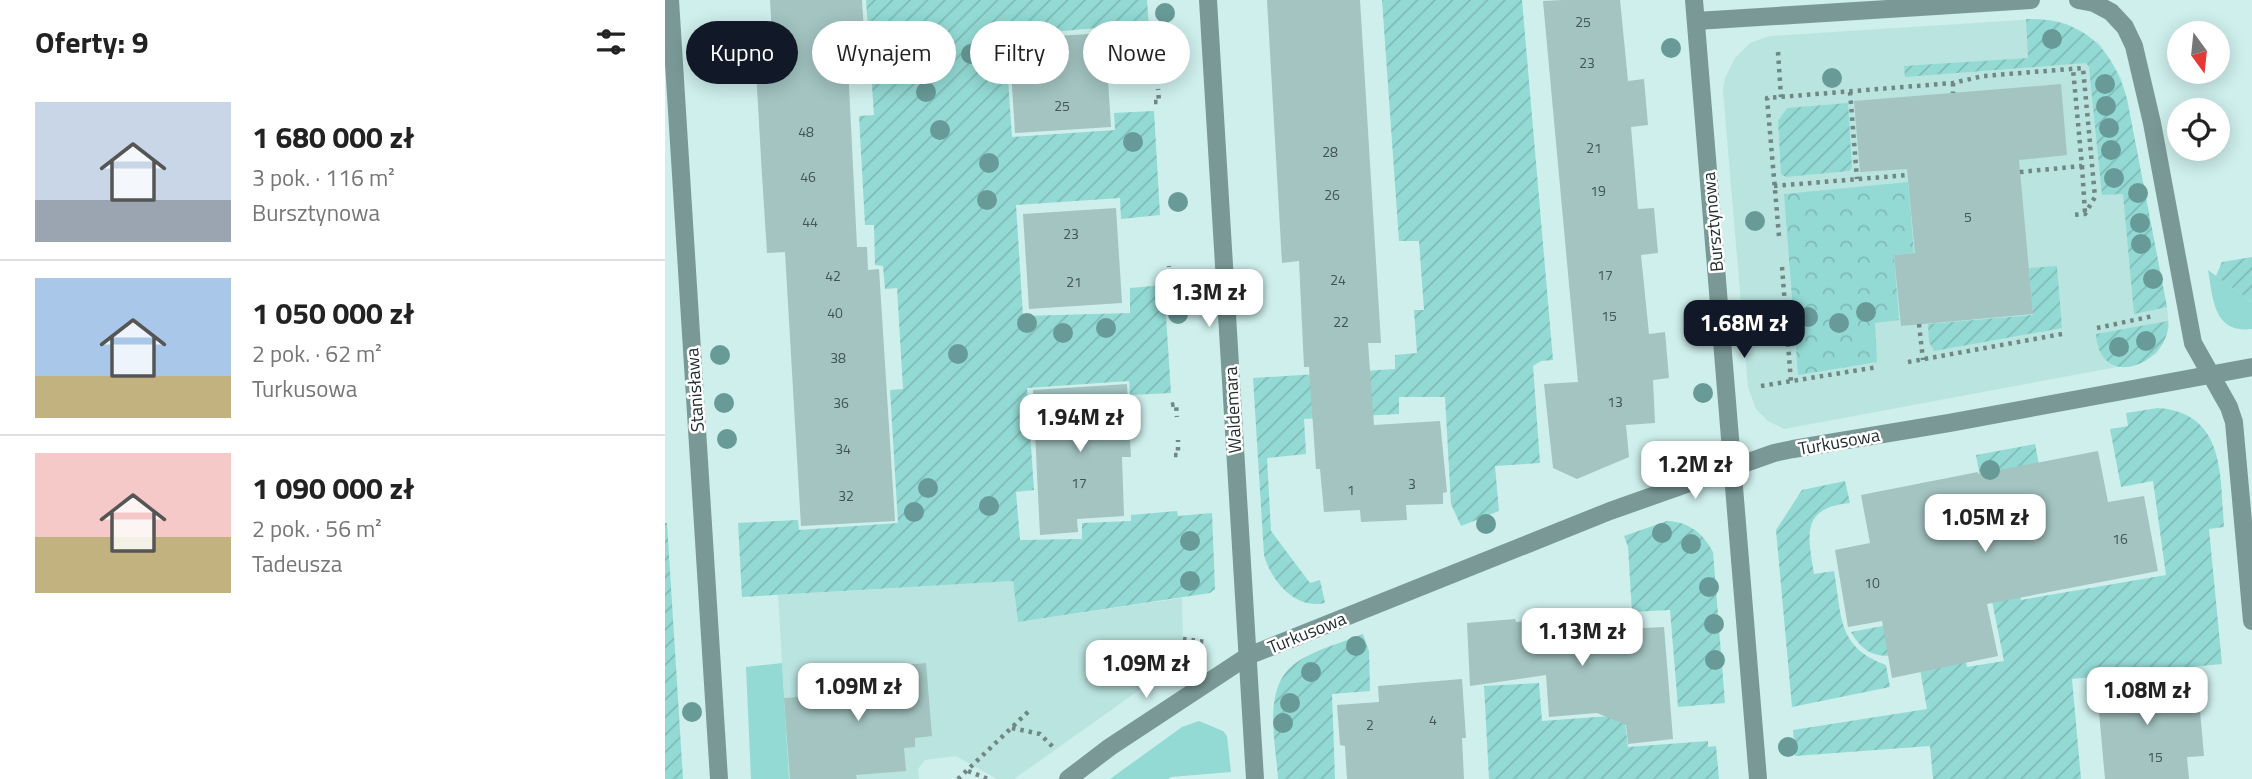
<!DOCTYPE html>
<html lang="pl">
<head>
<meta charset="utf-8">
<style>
	body { margin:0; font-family:"Titillium Web",sans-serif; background:#f6f6f6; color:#222; height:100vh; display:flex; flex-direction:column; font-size:26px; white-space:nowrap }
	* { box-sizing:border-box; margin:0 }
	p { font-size:23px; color:#767676 }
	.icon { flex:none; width:38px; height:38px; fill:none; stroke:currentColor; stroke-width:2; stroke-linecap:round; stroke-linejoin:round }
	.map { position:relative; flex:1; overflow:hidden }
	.sheet { display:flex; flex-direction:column; background:#fff; width:665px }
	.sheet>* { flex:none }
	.guide { position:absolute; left:21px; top:21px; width:665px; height:63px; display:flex; gap:14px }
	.needle { width:46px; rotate:165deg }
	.fabs { position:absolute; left:1502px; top:21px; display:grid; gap:14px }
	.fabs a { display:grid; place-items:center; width:63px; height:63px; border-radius:50%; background:#fff; box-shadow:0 4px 18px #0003; font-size:35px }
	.price { position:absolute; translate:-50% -60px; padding:0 16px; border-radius:14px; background:#fff; color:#222; font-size:23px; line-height:46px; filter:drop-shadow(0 2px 4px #0008) }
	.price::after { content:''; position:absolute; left:50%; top:42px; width:21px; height:16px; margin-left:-10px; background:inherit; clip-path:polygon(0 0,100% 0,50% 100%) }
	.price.on { background:#111827; color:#fff }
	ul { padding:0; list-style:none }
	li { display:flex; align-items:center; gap:21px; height:175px; padding:0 35px }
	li+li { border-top:2px solid #e0e0e0 }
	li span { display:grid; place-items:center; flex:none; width:196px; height:140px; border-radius:0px; color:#555 }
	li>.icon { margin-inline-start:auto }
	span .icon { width:84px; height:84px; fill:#fffc; stroke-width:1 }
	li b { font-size:30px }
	h2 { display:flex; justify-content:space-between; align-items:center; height:84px; padding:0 35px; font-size:30px }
	.chip { padding:0 24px; border-radius:32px; background:#fff; box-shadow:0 4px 18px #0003; font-size:24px; line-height:63px }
	.chip.on { background:#111827; color:#fff }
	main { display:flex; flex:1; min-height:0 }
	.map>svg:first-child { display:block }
	.built { fill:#bae4e0 }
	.grass { fill:#94dad4 }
	.park { fill:url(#park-crowns) }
	.garden { fill:url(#garden-furrows) }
	.building { fill:#a3c4c1 }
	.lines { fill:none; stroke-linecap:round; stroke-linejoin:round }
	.path { stroke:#708785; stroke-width:4.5; stroke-dasharray:3.5 5; stroke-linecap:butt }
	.minor { stroke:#7a9996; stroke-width:18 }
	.tree { fill:#689b98 }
	.labels { text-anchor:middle; stroke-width:5; stroke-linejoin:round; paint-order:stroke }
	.number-label { font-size:14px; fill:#425453 }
	.street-label { font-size:18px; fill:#222f2e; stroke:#fff }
</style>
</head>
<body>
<main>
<section class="sheet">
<h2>Oferty: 9<svg class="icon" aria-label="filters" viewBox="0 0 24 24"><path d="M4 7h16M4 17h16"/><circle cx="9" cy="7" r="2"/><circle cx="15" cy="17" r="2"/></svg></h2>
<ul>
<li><span style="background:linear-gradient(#c9d6e8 70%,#9aa5b1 0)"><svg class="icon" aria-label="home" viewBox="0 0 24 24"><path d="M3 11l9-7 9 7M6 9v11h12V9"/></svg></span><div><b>1 680 000 zł</b><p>3 pok. · 116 m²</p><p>Bursztynowa</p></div></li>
<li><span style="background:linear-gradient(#a9c7e8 70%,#c2b280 0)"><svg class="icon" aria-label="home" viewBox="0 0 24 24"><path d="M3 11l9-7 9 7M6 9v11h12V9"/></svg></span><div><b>1 050 000 zł</b><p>2 pok. · 62 m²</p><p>Turkusowa</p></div></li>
<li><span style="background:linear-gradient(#f6c9c9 60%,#c2b280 0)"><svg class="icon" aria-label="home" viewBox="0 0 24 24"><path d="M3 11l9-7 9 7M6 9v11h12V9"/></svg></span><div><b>1 090 000 zł</b><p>2 pok. · 56 m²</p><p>Tadeusza</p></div></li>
</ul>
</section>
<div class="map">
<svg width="1587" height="779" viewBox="0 0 1587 779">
	<defs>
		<pattern id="park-crowns" width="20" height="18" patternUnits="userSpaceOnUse" patternTransform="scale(1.75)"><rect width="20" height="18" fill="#94dad4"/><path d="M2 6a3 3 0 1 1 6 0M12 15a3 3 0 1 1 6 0" fill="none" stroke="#7fbbb6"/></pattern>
		<pattern id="garden-furrows" width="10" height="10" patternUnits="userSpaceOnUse" patternTransform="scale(1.75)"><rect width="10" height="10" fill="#94dad4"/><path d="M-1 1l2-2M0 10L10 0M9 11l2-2" fill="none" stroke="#7fbbb6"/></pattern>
	</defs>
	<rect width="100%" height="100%" fill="#ceefec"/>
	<g class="built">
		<polygon points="1373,19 1392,21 1404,25 1434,43 1456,78 1462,99 1502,307 1504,327 1498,343 1492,353 1479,362 1119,429 1103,421 1091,409 1083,387 1058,91 1060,78 1070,58 1085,43 1105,36"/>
		<polygon points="348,581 353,622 517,598 518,649 511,664 349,779 332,779 291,756 260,760 253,769 254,779 124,779 113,595"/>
	</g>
	<g class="grass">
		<path d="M1543 270 1587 302V329C1548 334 1548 298 1543 270Z"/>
		<polygon points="117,663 124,779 86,779 81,667"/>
		<polygon points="534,721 558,731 562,736 566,772 506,777 503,779 445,779 517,727"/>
	</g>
	<polygon class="park" points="1243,182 1249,253 1229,255 1234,320 1210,323 1212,362 1133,375 1119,194"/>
	<g class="garden">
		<polygon points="201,0 482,0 485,41 445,43 444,27 340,36 347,137 450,130 449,113 489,111 495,215 456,219 455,198 351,205 358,316 465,313 465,288 499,285 506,393 465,395 464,381 362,388 369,490 351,492 355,540 417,539 417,523 466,521 466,515 512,511 513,516 547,513 550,589 545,593 353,622 348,581 77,597 73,523 133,520 134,530 233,523 225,390 238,389 232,288 220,289 218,266 210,265 209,225 200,225 194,116 209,115"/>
		<path d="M717 0H857L888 360 876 361 868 366 875 463 830 466 834 511 796 526 786 504 780 397H734V414L639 419 641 454 602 458 606 531 645 583 655 580 660 603C630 610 606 581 599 555L588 378 730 369V355L752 353 749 310H759L754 241H734Z"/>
		<path d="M1361 19C1416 17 1448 47 1462 99L1502 307 1469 314 1458 194 1437 195 1424 67 1421 63 1240 77 1239 66 1363 58Z"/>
		<polygon points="1183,103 1187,168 1184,171 1121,177 1116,174 1113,121 1122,108"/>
		<polygon points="1587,257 1587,302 1551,276 1557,262"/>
		<polygon points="1392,266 1397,328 1269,351 1264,342 1263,324 1368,315 1364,268"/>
		<path d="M1503 321C1507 362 1435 394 1431 334Z"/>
		<path d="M1493 408C1561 413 1555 476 1559 527L1544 529 1557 664 1407 679 1416 779H1268L1265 746 1130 756 1128 730 1262 709 1252 652C1223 657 1203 662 1186 632L1291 612 1302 667 1339 661 1319 561 1330 559 1311 455 1370 444 1380 496 1339 503 1356 600 1501 575 1488 481 1456 487 1445 429 1463 426 1461 413Z"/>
		<path d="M1180 481 1185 503C1135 508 1143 535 1149 574L1169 571C1177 617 1172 647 1221 665L1225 687 1127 707 1111 530 1137 490Z"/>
		<path d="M1002 521C1024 522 1038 533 1048 552L1060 703 1013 707 1005 610 967 612 963 547 959 536Z"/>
		<polygon points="0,523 2,523 18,779 0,779"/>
		<path d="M698 634 704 651 705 691 667 694 670 779H613C611 743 596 686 632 662 651 649 677 643 698 634Z"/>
		<polygon points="874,683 877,721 959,715 963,747 1043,741 1043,747 1051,746 1054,779 824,779 819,686"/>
	</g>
	<g class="building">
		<polygon points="105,0 197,0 201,64 183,66 192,247 202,247 203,270 214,269 230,521 136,526 120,252 102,253 97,175 91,71 109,70"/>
		<polygon points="602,0 695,0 716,343 703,343 709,425 775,421 782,492 778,493 778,504 741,505 742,520 696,522 695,510 659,512 655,469 651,469 644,367 639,367 634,261 617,263"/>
		<polygon points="898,0 955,0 963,81 979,79 983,125 966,127 973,209 989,208 993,253 976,255 984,334 1000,332 1004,378 988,380 990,423 961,425 964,457 912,479 888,468 879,384 913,382 878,1"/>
		<polygon points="440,33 446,127 350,133 344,39"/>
		<polygon points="1396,84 1402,155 1354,160 1368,314 1236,326 1229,255 1250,253 1242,169 1195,172 1189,101"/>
		<polygon points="451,208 457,303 364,309 358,214"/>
		<polygon points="462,384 466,457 457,457 459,516 412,519 413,532 375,535 368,390"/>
		<polygon points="1433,451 1443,502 1479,496 1493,571 1322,604 1333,656 1227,678 1217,621 1183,627 1170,550 1205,543 1196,495 1313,472 1313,474"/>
		<polygon points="957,613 958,629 999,627 1008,739 963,744 961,725 932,713 884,717 881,675 805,686 802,623 850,619 851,622"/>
		<polygon points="261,663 267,736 250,738 250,747 239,748 241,771 191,775 192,779 125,779 119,698 162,695 161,672"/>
		<polygon points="1516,671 1519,712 1535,711 1539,756 1522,757 1524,779 1440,779 1431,678"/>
		<polygon points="797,679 801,738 797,738 799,779 682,779 680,746 675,745 672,705 714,702 713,686"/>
	</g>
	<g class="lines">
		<g class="path">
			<polyline points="486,47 491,47 492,63"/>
			<polyline points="1113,52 1116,97"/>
			<polyline points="1288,83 1288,93"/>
			<polyline points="1185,92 1192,179"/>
			<polyline points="489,102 494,102 493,89"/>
			<polyline points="1417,166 1420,213"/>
			<polyline points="1355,172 1417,166 1408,69"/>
			<polyline points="1109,186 1243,175"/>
			<polyline points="1114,236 1102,98 1288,83 1318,76 1418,68 1430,197 1420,214 1405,215"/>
			<polyline points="1117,267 1126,382"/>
			<polyline points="498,277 505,277 504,266"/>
			<polyline points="1254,324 1258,360"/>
			<polyline points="1432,328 1488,316"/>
			<polyline points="1243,362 1397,334"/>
			<polyline points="1096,386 1213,367"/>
			<polyline points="506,405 511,404 512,417"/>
			<polyline points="509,455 513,455 513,440"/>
			<polyline points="518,639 541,642"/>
			<polyline points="347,728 375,734 388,747"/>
			<polyline points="303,771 323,779"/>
			<polyline points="293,779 366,709"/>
		</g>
		<g class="minor">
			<polyline points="5,0 54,779"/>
			<polyline points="543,0 590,779"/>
			<polyline points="1029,0 1093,779"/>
			<polyline points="1413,0 1429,3 1446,12 1460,27 1469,46 1487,123 1528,343 1564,407 1569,422 1587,621"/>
			<polyline points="1031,21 1366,0"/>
			<polyline points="403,779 445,747 583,656 945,511 1109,453 1128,449 1284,423 1587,367"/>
		</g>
	</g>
	<g class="tree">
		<circle cx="500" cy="13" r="10"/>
		<circle cx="1387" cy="39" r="10"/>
		<circle cx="1006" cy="48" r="10"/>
		<circle cx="306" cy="54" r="10"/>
		<circle cx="1167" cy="78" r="10"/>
		<circle cx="1440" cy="84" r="10"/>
		<circle cx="261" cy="92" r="10"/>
		<circle cx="1441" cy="106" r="10"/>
		<circle cx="1444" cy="128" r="10"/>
		<circle cx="275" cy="130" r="10"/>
		<circle cx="468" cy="142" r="10"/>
		<circle cx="1446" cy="150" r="10"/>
		<circle cx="324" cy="163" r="10"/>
		<circle cx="1449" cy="178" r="10"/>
		<circle cx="1473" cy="193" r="10"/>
		<circle cx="322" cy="200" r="10"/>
		<circle cx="513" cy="202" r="10"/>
		<circle cx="1090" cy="221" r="10"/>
		<circle cx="1475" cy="223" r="10"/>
		<circle cx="1476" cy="244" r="10"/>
		<circle cx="1488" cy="279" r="10"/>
		<circle cx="1201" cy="312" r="10"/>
		<circle cx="513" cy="314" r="10"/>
		<circle cx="1143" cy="317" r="10"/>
		<circle cx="362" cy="323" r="10"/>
		<circle cx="1174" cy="323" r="10"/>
		<circle cx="441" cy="328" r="10"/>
		<circle cx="398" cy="333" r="10"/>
		<circle cx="1481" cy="341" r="10"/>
		<circle cx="1454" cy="347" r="10"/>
		<circle cx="293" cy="354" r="10"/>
		<circle cx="55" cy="355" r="10"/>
		<circle cx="1038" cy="393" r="10"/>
		<circle cx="59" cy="403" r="10"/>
		<circle cx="62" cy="439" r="10"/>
		<circle cx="1325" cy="470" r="10"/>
		<circle cx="263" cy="488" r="10"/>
		<circle cx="324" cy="506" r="10"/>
		<circle cx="249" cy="512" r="10"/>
		<circle cx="821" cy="524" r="10"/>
		<circle cx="997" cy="533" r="10"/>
		<circle cx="525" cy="541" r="10"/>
		<circle cx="1026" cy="544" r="10"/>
		<circle cx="525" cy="581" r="10"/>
		<circle cx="1044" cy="587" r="10"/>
		<circle cx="1049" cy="624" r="10"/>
		<circle cx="691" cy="646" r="10"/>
		<circle cx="1050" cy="660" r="10"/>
		<circle cx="646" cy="672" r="10"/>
		<circle cx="625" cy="703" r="10"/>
		<circle cx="27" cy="712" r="10"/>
		<circle cx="618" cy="723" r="10"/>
		<circle cx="1123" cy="747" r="10"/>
	</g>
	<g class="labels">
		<g class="number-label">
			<text x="918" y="27">25</text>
			<text x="922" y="68">23</text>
			<text x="397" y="111">25</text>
			<text x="141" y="137">48</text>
			<text x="929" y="153">21</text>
			<text x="665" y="157">28</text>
			<text x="143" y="182">46</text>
			<text x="933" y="196">19</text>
			<text x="667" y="200">26</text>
			<text x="1303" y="222">5</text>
			<text x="145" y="227">44</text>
			<text x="406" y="239">23</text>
			<text x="940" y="280">17</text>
			<text x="168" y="281">42</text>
			<text x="673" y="285">24</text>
			<text x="409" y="287">21</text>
			<text x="170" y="318">40</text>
			<text x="944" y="321">15</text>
			<text x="676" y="327">22</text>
			<text x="173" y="363">38</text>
			<text x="950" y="407">13</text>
			<text x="176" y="408">36</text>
			<text x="178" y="454">34</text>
			<text x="414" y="488">17</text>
			<text x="747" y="489">3</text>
			<text x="686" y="495">1</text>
			<text x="181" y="501">32</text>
			<text x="1455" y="544">16</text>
			<text x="1207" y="588">10</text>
			<text x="768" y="725">4</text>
			<text x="705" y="730">2</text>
			<text x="1490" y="762">15</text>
		</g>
		<g class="street-label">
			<text transform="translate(1048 222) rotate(-95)" y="6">Bursztynowa</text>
			<text transform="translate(30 390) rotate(-94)" y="6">Stanisława</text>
			<text transform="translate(568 410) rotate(-93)" y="6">Waldemara</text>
			<text transform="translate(1174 442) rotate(-10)" y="6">Turkusowa</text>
			<text transform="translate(642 633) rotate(-22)" y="6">Turkusowa</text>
		</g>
	</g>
</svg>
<div class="fabs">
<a><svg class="needle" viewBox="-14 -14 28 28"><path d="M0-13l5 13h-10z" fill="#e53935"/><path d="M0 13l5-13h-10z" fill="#767676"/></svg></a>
<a><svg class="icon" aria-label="locate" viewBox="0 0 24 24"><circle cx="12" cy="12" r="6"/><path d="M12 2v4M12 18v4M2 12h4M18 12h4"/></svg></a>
</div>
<b class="price" style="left:544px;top:329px">1.3M zł</b>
<b class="price on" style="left:1079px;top:360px">1.68M zł</b>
<b class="price" style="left:415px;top:454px">1.94M zł</b>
<b class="price" style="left:1030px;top:501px">1.2M zł</b>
<b class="price" style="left:1320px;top:554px">1.05M zł</b>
<b class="price" style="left:917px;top:668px">1.13M zł</b>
<b class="price" style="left:481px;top:700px">1.09M zł</b>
<b class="price" style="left:193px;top:723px">1.09M zł</b>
<b class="price" style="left:1482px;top:727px">1.08M zł</b>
<div class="guide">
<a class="chip on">Kupno</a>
<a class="chip">Wynajem</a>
<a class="chip">Filtry</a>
<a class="chip">Nowe</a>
</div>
</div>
</main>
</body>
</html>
